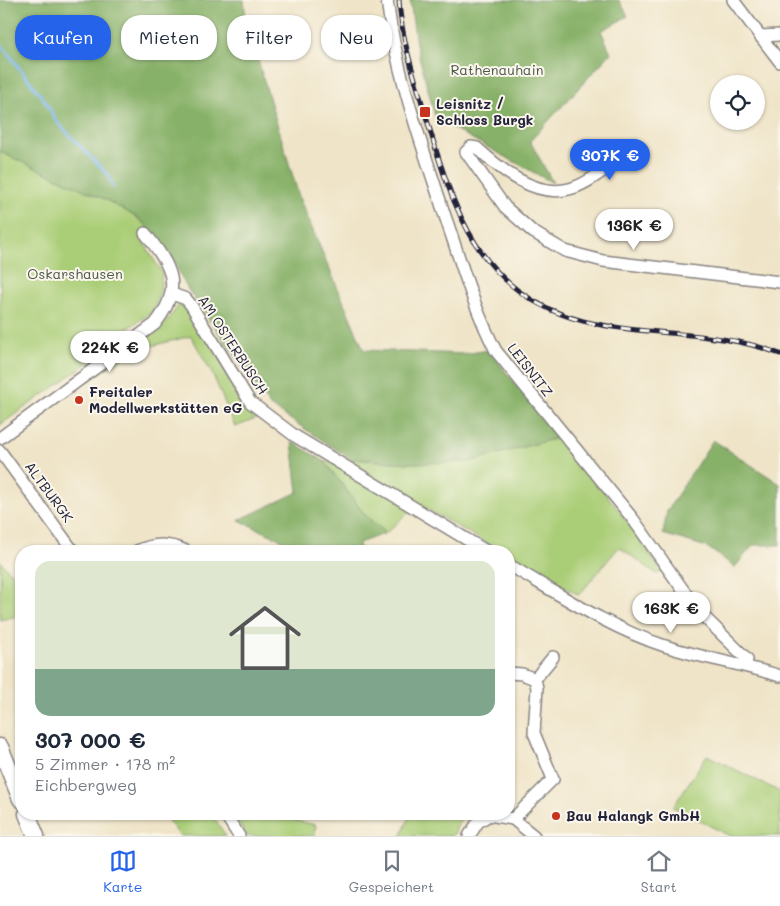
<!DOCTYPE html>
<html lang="de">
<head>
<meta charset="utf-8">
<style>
	body { margin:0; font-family:Mali,sans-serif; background:#f2f2f3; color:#1f2937; height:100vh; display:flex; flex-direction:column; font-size:19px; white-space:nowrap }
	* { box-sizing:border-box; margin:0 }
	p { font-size:16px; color:#747a83 }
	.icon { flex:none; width:28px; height:28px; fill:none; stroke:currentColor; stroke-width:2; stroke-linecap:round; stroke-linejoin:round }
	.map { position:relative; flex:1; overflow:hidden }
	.panel { position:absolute; left:15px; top:545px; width:500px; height:275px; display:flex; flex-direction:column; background:#fff; border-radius:20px; box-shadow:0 1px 4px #0004 }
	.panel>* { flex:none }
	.guide { position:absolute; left:15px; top:15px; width:500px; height:45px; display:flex; gap:10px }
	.buttons { position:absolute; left:710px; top:75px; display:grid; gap:10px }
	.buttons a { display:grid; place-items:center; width:55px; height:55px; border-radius:50%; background:#fff; box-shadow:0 1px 4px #0004; font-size:25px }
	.price { position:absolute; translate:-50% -42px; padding:0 11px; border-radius:18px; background:#fff; color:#222; font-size:16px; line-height:32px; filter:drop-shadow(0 1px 2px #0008) }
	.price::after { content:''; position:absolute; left:50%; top:30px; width:15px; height:11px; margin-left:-8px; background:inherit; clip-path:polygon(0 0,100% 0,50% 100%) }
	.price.selected { background:#2563eb; color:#fff }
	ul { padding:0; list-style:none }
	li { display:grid; align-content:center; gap:10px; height:265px; padding:0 20px }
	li+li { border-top:1px solid #e0e1e3 }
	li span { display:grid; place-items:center; height:155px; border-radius:15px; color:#555 }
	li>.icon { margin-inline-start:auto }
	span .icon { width:90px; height:90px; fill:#fffc; stroke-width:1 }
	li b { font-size:21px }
	.chip { padding:0 18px; border-radius:20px; background:#fff; box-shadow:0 1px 4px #0004; font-size:18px; line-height:45px }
	.chip.selected { background:#2563eb; color:#fff }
	.dock { display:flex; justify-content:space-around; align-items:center; height:70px; border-top:1px solid #e0e1e3; background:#fff; font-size:14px; color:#747a83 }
	.dock a { display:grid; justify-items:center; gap:2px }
	.dock .selected { color:#2563eb }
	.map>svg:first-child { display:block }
	.green { fill:#aace77; stroke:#667859 }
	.forest { fill:#87b168; stroke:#546a52 }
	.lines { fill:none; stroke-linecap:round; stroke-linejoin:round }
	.stream { stroke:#79b5eb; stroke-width:3 }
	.minor-casing { stroke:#888381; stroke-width:14 }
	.secondary-casing { stroke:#888381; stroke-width:19 }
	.minor { stroke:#fff; stroke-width:11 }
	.secondary { stroke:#fff; stroke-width:16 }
	.rail-casing { stroke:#22223b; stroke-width:5 }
	.rail { stroke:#fbf7ec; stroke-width:3; stroke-dasharray:9; stroke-linecap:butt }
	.poi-dot { fill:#c8321e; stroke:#fbf7ec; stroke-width:2 }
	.labels { text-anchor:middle; stroke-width:4; stroke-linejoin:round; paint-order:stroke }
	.park-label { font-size:14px; fill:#4b564d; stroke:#fbf7ec }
	.poi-label { font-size:14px; font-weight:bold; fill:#22223b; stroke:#fbf7ec; text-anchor:start }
	.street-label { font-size:14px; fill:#22223b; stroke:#fbf7ec }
</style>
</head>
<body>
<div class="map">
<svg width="780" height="836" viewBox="0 0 780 836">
	<rect width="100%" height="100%" fill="#fbf7ec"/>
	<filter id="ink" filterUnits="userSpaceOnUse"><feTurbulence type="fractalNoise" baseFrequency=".02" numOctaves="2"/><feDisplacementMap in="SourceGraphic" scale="10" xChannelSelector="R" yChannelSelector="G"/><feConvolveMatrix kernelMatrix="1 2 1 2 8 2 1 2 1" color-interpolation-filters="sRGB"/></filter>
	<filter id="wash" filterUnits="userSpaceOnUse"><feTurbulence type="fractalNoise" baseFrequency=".0096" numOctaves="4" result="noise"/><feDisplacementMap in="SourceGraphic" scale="20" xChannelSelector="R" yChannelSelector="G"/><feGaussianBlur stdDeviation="1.12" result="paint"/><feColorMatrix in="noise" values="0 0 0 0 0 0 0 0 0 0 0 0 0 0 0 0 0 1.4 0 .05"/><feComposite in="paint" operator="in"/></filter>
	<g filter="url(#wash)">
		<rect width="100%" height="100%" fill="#efe4c7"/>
		<g class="green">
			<path d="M0 152C46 173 116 196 152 231L140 237 162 273 160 292 153 311 107 343 101 354 0 425Z"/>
			<polygon points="179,305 188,306 248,405 261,417 235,427 213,375 191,336 135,350 89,381 87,379 166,322"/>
			<path d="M557 438C597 479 631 525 662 572L657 574 619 547 579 595 509 555V551H501L418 504 386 533 366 516 324 461 372 476 351 459 409 463 468 462Z"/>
			<polygon points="0,561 21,584 21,615 0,620"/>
			<polygon points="707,755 780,792 780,836 730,836 673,807"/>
			<polygon points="163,814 211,814 226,836 180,836"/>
			<polygon points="242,814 266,814 316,825 314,836 247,836 237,820"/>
			<polygon points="411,814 463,814 453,836 401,836"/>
		</g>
		<g class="forest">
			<polygon points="0,0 244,0 246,21 300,200 364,350 465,354 489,350 557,438 468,462 409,463 351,459 270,406 187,288 170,254 140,219 106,200 0,152"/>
			<polygon points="410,0 619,0 628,16 601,31 611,53 530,141 553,183 436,119 416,45"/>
			<polygon points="713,440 780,484 780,545 753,545 735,567 707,547 663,534 667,511"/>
			<polygon points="292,442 324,461 366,516 386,533 359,543 360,551 305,551 239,520 298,492"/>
		</g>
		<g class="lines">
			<polyline class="stream" points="0,43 45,101 56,121 109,176 113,187"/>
		</g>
	</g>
	<g filter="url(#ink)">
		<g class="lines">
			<g class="minor-casing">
				<g id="minor">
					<path d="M387 0C396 74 422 145 445 216 461 262 474 309 496 351L633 519 698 611 747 659 746 665"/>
					<polyline points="733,0 780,62"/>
					<polyline points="760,36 780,35"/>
					<path d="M616 162C602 171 586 185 569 189 535 198 500 169 477 148L471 147 466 152 505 207 533 232 565 251 603 261 780 282"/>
					<polyline points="172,294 186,299 191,305 250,402 295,436 486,551"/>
					<path d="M0 438 155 324C184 287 172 267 145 233"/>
					<polyline points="0,451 73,551"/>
					<path d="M137 551C155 543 168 543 186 551"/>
					<path d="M509 565C559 594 609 628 665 646 702 658 742 664 780 676"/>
					<polyline points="509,673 522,674 535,679"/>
					<polyline points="535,679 553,657"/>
					<polyline points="225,814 239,836"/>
					<polyline points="513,819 553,779 534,733 537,688 535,679"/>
					<polyline points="469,836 478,822 489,815 513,819 534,836"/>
				</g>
			</g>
			<g class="secondary-casing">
				<g id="secondary">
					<polyline points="0,747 21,799"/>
					<polyline points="27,814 36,836"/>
				</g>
			</g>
			<use href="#minor" class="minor"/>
			<use href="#secondary" class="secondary"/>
			<g class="rail-casing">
				<path id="rail" d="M399 0C401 37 414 75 424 110 452 204 475 293 583 321 648 337 717 329 780 354"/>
			</g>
			<use href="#rail" class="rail"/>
		</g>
	</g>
	<g class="poi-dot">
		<rect x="419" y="106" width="12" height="12" rx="2.5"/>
		<circle cx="79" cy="400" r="5"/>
		<circle cx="556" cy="816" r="5"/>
	</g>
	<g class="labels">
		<g class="park-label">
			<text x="497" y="75">Rathenauhain</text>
			<text x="75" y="279">Oskarshausen</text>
		</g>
		<g class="poi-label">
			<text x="436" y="109">Leisnitz /<tspan x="436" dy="16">Schloss Burgk</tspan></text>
			<text x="89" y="397">Freitaler<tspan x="89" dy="16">Modellwerkstätten eG</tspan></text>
			<text x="566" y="821">Bau Halangk GmbH</text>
		</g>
		<g class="street-label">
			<text transform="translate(233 345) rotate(57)" y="5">AM OSTERBUSCH</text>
			<text transform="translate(530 370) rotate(52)" y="5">LEISNITZ</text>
			<text transform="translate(49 492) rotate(54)" y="5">ALTBURGK</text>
		</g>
	</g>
</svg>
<div class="buttons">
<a><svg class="icon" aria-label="locate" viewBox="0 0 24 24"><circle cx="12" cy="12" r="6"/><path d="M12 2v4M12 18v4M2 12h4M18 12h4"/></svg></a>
</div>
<b class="price selected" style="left:610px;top:181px">307K €</b>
<b class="price" style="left:634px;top:251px">136K €</b>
<b class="price" style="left:110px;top:373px">224K €</b>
<b class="price" style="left:671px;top:634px">163K €</b>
<div class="guide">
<a class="chip selected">Kaufen</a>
<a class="chip">Mieten</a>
<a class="chip">Filter</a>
<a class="chip">Neu</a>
</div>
<section class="panel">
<ul>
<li><span style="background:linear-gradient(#dfe7d0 70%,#7fa58c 0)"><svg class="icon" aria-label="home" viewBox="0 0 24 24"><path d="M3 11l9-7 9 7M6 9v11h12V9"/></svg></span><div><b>307 000 €</b><p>5 Zimmer · 178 m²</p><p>Eichbergweg</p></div></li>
</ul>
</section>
</div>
<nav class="dock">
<a class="selected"><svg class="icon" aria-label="map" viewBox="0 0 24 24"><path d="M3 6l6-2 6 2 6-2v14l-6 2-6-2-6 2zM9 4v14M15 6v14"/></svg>Karte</a>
<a><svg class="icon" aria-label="saved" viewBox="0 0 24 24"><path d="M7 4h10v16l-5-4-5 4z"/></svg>Gespeichert</a>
<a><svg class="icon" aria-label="home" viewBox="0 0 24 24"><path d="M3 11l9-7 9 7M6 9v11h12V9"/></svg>Start</a>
</nav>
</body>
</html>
